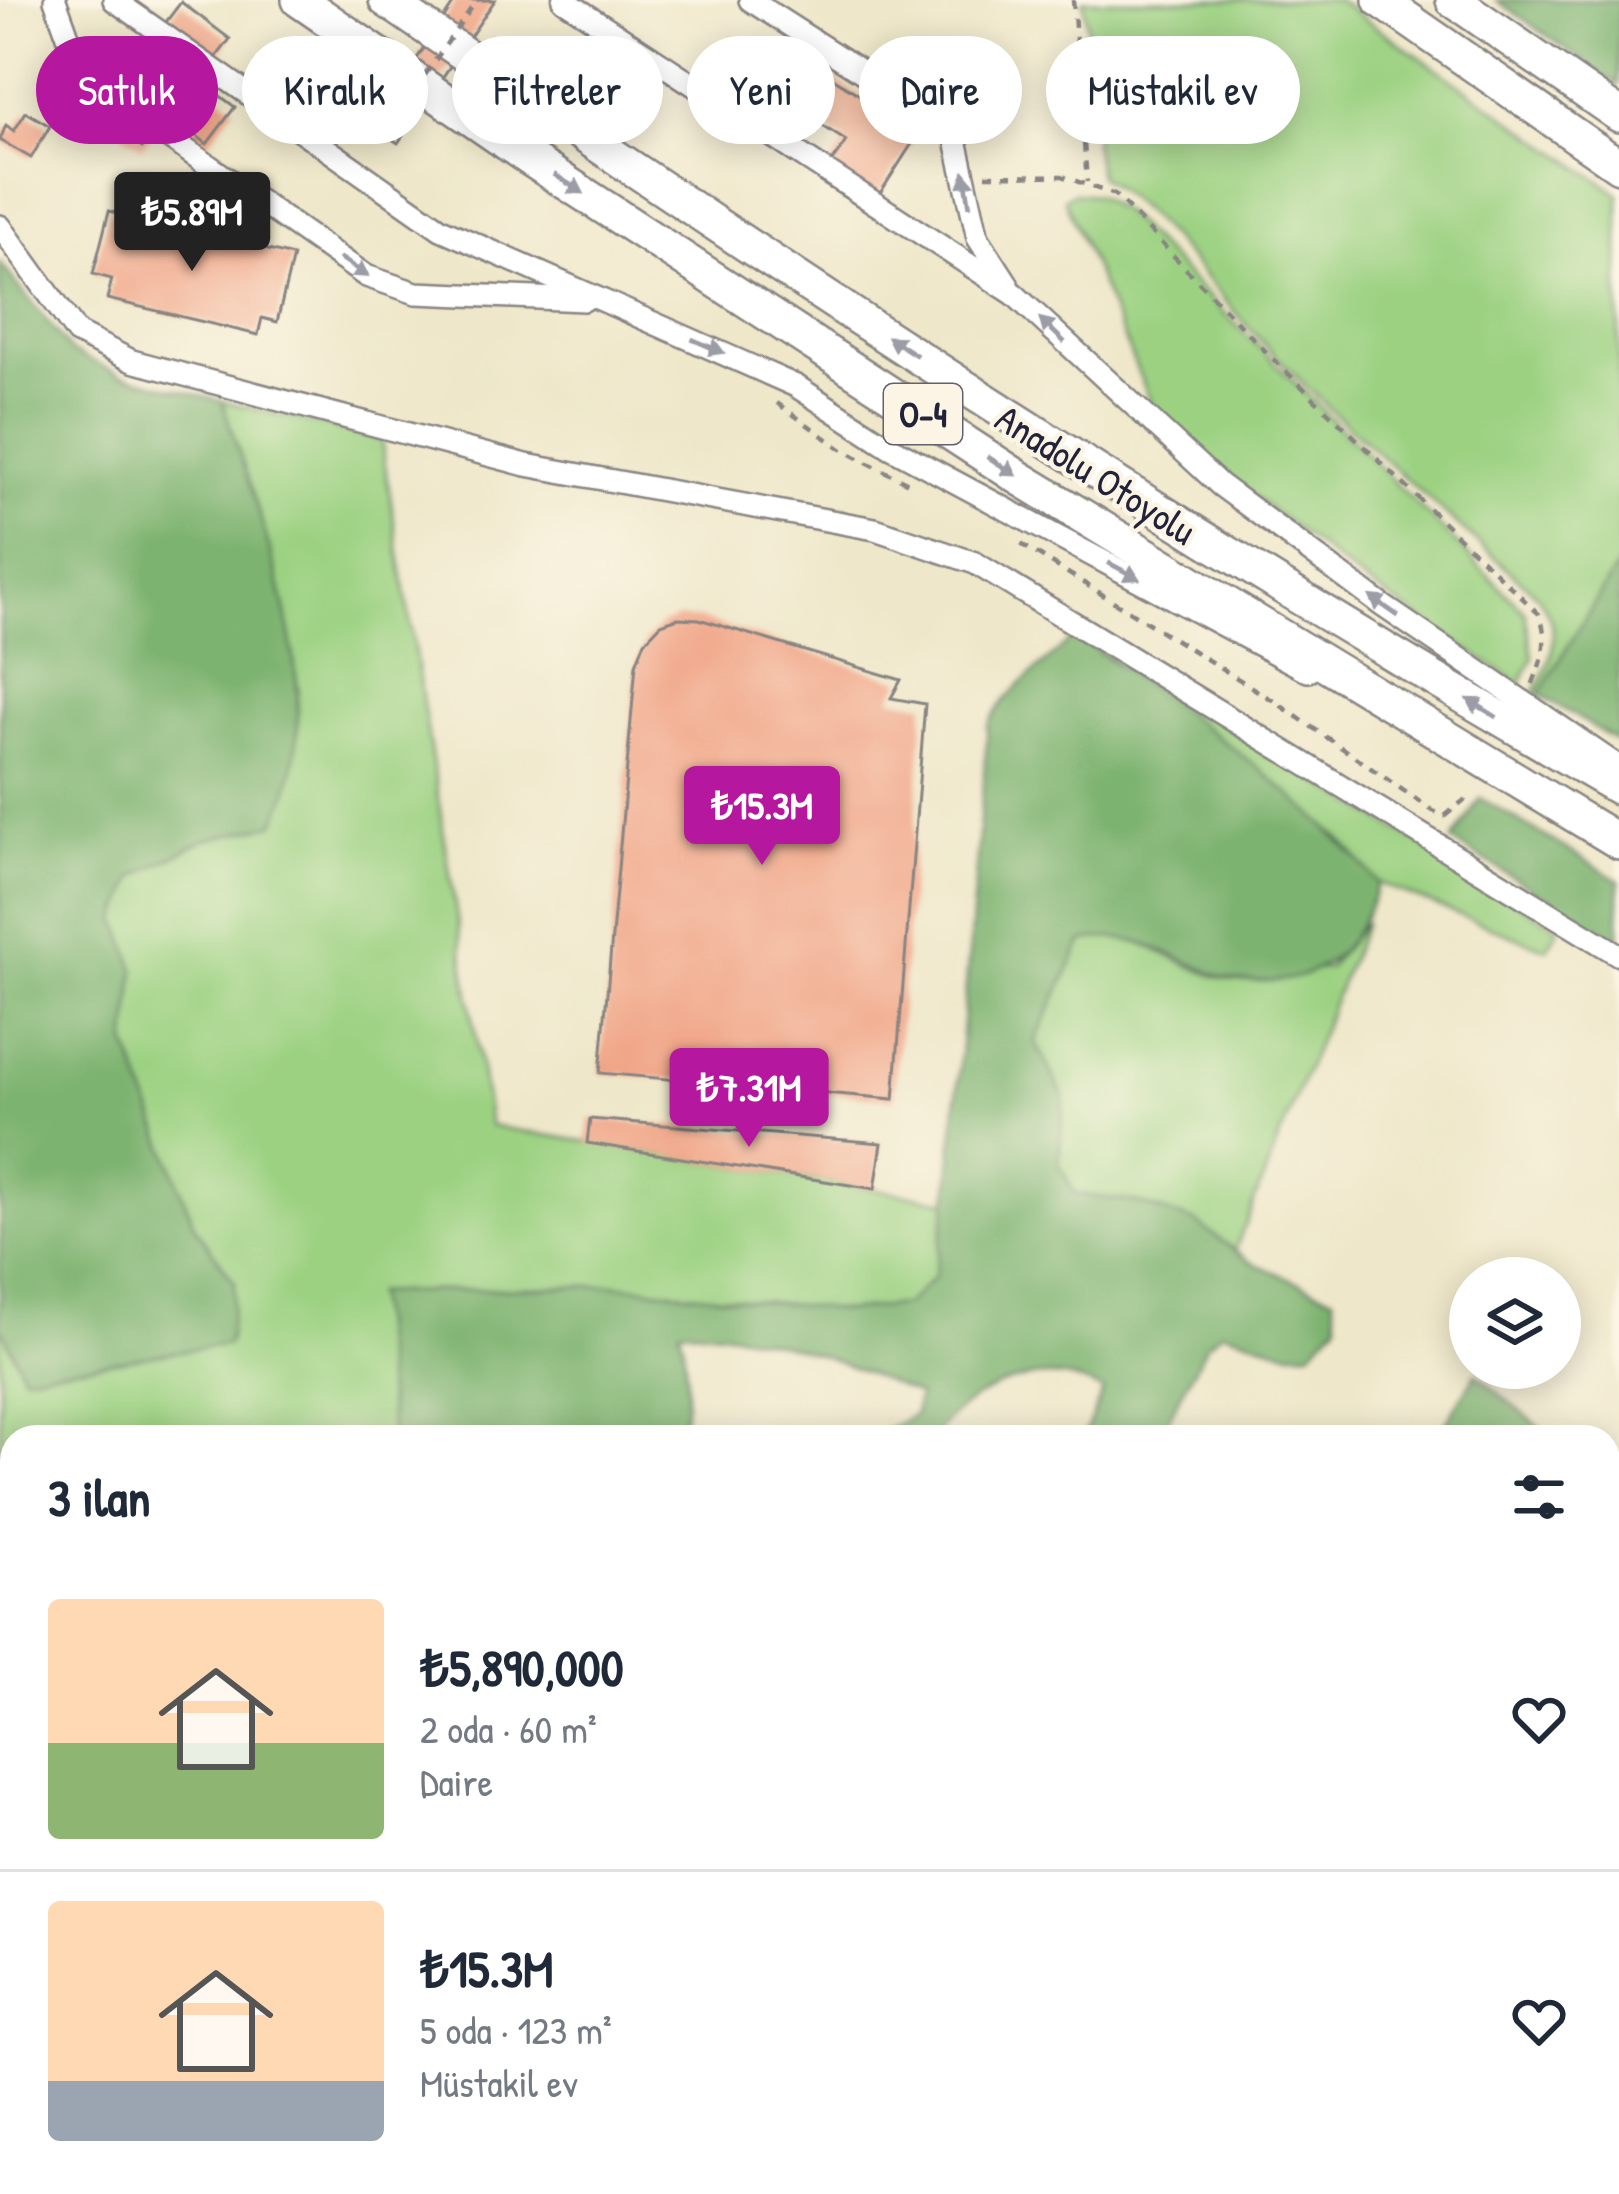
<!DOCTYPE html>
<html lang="tr">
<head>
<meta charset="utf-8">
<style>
	body { margin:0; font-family:"Patrick Hand",sans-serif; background:#f2f2f3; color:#1f2937; height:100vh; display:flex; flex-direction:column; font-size:45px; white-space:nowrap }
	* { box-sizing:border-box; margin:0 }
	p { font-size:39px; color:#747a83 }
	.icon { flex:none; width:66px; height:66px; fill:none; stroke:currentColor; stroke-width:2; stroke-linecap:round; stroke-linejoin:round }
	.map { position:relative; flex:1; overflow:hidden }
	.drawer { position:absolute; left:0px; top:1425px; width:1620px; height:771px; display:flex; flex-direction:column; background:#fff; border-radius:36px 36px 0 0; box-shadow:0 6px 30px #0003 }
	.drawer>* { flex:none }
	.guide { position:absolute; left:36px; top:36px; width:1548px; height:108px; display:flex; gap:24px }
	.tools { position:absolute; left:1449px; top:1257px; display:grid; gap:24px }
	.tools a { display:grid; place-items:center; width:132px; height:132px; border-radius:50%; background:#fff; box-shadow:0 6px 30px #0003; font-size:60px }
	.price { position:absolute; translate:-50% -102px; padding:0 27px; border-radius:12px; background:#b5179e; color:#fff; font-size:39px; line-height:78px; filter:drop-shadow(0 3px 6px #0008) }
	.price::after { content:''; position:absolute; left:50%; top:72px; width:36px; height:27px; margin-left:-18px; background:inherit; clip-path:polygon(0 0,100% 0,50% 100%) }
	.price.selected { background:#222; color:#fff }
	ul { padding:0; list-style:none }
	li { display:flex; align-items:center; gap:36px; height:300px; padding:0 48px }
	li+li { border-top:3px solid #e0e1e3 }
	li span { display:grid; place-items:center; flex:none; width:336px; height:240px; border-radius:12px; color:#555 }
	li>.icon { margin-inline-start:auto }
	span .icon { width:144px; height:144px; fill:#fffc; stroke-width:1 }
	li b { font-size:51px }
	h2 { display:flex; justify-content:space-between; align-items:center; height:144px; padding:0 48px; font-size:51px }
	.chip { padding:0 42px; border-radius:54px; background:#fff; box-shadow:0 6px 30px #0003; font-size:42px; line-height:108px }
	.chip.selected { background:#b5179e; color:#fff }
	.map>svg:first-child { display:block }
	.green { fill:#9cd182; stroke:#5f7a5e; stroke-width:3 }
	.forest { fill:#7db370; stroke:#506a56; stroke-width:3 }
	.building { fill:#f0a486 }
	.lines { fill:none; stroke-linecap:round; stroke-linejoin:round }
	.minor-casing { stroke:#888482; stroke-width:26 }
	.highway-casing { stroke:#888482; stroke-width:38 }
	.path { stroke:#888482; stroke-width:4.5; stroke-dasharray:9 9; stroke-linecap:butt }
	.minor { stroke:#fff; stroke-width:21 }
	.highway { stroke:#fff; stroke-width:33 }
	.rail-casing { stroke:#22223b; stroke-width:10 }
	.rail { stroke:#fcf5e5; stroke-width:6; stroke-dasharray:18; stroke-linecap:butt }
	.path-bridge { stroke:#888482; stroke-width:4.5; stroke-dasharray:9 9; stroke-linecap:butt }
	.oneway { fill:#9c9ca7 }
	.labels { text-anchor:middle; stroke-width:9; stroke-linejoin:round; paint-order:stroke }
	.shield { fill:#fcf5e5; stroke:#63616e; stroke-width:3 }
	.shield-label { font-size:36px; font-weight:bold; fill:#22223b }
	.street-label { font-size:39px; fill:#22223b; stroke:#fcf5e5 }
</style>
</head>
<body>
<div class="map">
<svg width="1619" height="2194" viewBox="0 0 1619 2194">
	<rect width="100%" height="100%" fill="#fcf5e5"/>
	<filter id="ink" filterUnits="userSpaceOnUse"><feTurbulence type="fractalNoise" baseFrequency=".00833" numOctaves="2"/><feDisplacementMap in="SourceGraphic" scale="24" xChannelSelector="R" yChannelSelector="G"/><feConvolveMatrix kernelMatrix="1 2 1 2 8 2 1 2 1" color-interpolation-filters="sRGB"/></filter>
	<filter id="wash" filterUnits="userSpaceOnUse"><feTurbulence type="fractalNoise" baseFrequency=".004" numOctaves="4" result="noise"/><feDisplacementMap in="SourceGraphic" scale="48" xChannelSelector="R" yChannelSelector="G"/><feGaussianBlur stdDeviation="2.7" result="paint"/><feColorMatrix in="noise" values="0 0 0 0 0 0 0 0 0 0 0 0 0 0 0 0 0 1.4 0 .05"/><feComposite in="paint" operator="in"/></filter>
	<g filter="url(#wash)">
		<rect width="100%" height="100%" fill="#eee7c9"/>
		<g class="green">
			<path d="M1083 0H1337L1619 194V563L1539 694 1534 691C1556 656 1562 630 1537 595 1446 514 1352 434 1266 346 1211 289 1166 220 1099 176L1094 146 1097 92Z"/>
			<polygon points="1074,193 1096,195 1124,213 1525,612 1533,658 1520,684 1356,576 1170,431 1153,407 1064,198"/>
			<polygon points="222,401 381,439 490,1126 948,1201 934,1277 905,1305 846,1311 619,1285 376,1293 392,1437 12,1437 12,1772 0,1774 0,1325 24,1375 235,1283 194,1225 127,1044 135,970 118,920 134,877 205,840 274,824 299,691 270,553"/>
			<polygon points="1075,635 1559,928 1547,949 1378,883 1343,841 1257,769"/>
			<path d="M1365 922 1235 1250C1182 1212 1139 1203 1075 1194L1059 1164 1064 1097 1035 1042 1082 942C1138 921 1189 978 1234 980 1264 981 1298 972 1328 968Z"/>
			<polygon points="0,1795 12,1828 12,2006 0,1980"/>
			<polygon points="92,2184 341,2184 344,2194 96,2194"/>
		</g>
		<g class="forest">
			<polygon points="1496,0 1619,0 1619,86"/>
			<path d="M0 263 72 352 122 375 222 401C260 521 337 705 274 824L205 840 134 877 118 920 135 970 127 1044 194 1225 235 1283 228 1344 23 1375 0 1325Z"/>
			<polygon points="1619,563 1619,743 1539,694"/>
			<path d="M1075 635C1180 710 1295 783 1378 883 1358 942 1327 983 1261 981 1248 981 1235 982 1224 978 1182 961 1127 926 1082 942L1035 1041 1064 1097 1059 1164 1075 1194 1135 1202 1196 1222 1251 1262 1333 1297 1338 1322 1311 1351H1288L1222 1331 1207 1344 1159 1437H1083L1103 1391C1047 1356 967 1387 934 1437H873L915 1414 918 1395C840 1360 766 1331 680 1329 686 1364 693 1403 676 1437H392L375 1293 619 1285 846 1311 905 1305 934 1278 948 1201 988 726C1004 691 1048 664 1075 635Z"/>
			<polygon points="1480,798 1619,880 1619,941 1452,841"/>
			<polygon points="1476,1374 1552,1437 1437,1437"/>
			<polygon points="1608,1488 1619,1497 1619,1704 1615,1752 1608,1766"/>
		</g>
		<g id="blocks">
			<g class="building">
				<polygon points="456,0 495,0 398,143 371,125 379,113 376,110 387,93 392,96"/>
				<polygon points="181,2 230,39 199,80 235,107 207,144 168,114 142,148 97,113"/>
				<polygon points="890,68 940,100 868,212 820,182 846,141 809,117 833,78 869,101"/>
				<polygon points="26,112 50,126 31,158 0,140 6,125 14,131"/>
				<polygon points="109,211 293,256 277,322 262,318 258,335 107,299 112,279 93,274"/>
				<polygon points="678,618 699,619 901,680 891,698 925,704 894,1099 600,1073 636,664 645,641 661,624"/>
				<polygon points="590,1119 882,1143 875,1189 587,1143"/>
			</g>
		</g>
	</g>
	<g filter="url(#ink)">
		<use href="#blocks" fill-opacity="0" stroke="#888482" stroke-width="3"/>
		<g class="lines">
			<g class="minor-casing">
				<g id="minor">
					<polyline points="55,0 77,61 101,90 366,276 416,293 584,300"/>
					<polyline points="114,0 441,229 796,386 890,447 1308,671"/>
					<polyline points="564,0 1014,294 1220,485 1383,606 1619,767"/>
					<polyline points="750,0 954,131 978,238 1007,283"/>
					<polyline points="0,226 77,333 132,361 526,465 875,529 975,563 1619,955"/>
					<polyline points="1608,1769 1619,1773"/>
				</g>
			</g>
			<g class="highway-casing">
				<g id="highway">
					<polyline points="299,0 530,159 1018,477 1619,842"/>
					<path d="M386 0C787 278 1197 543 1619 788"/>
					<polyline points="1380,0 1619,166"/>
					<polyline points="1453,0 1619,115"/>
				</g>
			</g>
			<g class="path">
				<polyline points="1073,0 1087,182"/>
				<path d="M986 175 1062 176 1115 195 1271 357 1539 614C1550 641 1542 659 1532 686"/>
				<polyline points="777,403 843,450 910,484"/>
				<polyline points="1021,544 1277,703 1433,811 1445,816 1468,797"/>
				<polyline points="0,1883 12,1912"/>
				<polyline points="134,2184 143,2194"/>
				<polyline points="201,2194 204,2184"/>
			</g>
			<use href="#minor" class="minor"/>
			<use href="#highway" class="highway"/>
			<g class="rail-casing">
				<g id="rail">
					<polyline points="0,2018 12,2047"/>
					<polyline points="0,2056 12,2084"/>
					<polyline points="55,2184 60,2194"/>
				</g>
			</g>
			<use href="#rail" class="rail"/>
			<polyline class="path-bridge" points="384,134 477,0"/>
		</g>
		<defs><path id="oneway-solid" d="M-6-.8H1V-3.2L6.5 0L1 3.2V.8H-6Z" transform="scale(3)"/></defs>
		<g class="oneway">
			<use href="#oneway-solid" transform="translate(569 184) rotate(33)"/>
			<use href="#oneway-solid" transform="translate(967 189) rotate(-99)"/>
			<use href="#oneway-solid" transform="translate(354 267) rotate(34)"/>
			<use href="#oneway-solid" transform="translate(1052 330) rotate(-136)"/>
			<use href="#oneway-solid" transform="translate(708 346) rotate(23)"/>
			<use href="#oneway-solid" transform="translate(902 346) rotate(-147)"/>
			<use href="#oneway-solid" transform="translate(1002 466) rotate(33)"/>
			<use href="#oneway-solid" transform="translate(1124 571) rotate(28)"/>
			<use href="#oneway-solid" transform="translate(1384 606) rotate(-145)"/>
			<use href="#oneway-solid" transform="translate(1482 708) rotate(-148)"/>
		</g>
	</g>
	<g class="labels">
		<rect class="shield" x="884" y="384" width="78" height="60" rx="9"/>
		<g class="shield-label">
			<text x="923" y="427">O-4</text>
		</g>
		<g class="street-label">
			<text transform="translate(1096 474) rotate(32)" y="14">Anadolu Otoyolu</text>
		</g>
	</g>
</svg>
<div class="tools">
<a><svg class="icon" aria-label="layers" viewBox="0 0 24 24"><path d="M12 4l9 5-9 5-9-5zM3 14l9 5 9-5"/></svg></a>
</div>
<b class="price selected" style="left:192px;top:274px">₺5.89M</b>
<b class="price" style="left:762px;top:868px">₺15.3M</b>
<b class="price" style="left:749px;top:1150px">₺7.31M</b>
<div class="guide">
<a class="chip selected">Satılık</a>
<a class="chip">Kiralık</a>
<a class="chip">Filtreler</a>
<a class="chip">Yeni</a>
<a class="chip">Daire</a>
<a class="chip">Müstakil ev</a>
</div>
<section class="drawer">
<h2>3 ilan<svg class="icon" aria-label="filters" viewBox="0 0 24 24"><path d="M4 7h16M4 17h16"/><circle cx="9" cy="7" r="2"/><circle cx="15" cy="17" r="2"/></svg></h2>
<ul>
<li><span style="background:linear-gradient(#ffd9b3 60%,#8fb573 0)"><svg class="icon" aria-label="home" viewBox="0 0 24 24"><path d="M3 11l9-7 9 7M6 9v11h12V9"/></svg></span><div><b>₺5,890,000</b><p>2 oda · 60 m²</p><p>Daire</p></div><svg class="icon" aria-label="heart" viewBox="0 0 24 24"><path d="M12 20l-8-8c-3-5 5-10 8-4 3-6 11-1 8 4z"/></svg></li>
<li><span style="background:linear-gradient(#ffd9b3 75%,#9aa5b1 0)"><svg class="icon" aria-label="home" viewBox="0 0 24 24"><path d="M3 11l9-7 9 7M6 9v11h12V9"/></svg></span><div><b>₺15.3M</b><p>5 oda · 123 m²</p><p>Müstakil ev</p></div><svg class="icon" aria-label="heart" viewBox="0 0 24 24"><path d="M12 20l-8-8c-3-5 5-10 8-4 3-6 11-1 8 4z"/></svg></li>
</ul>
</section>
</div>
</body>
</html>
